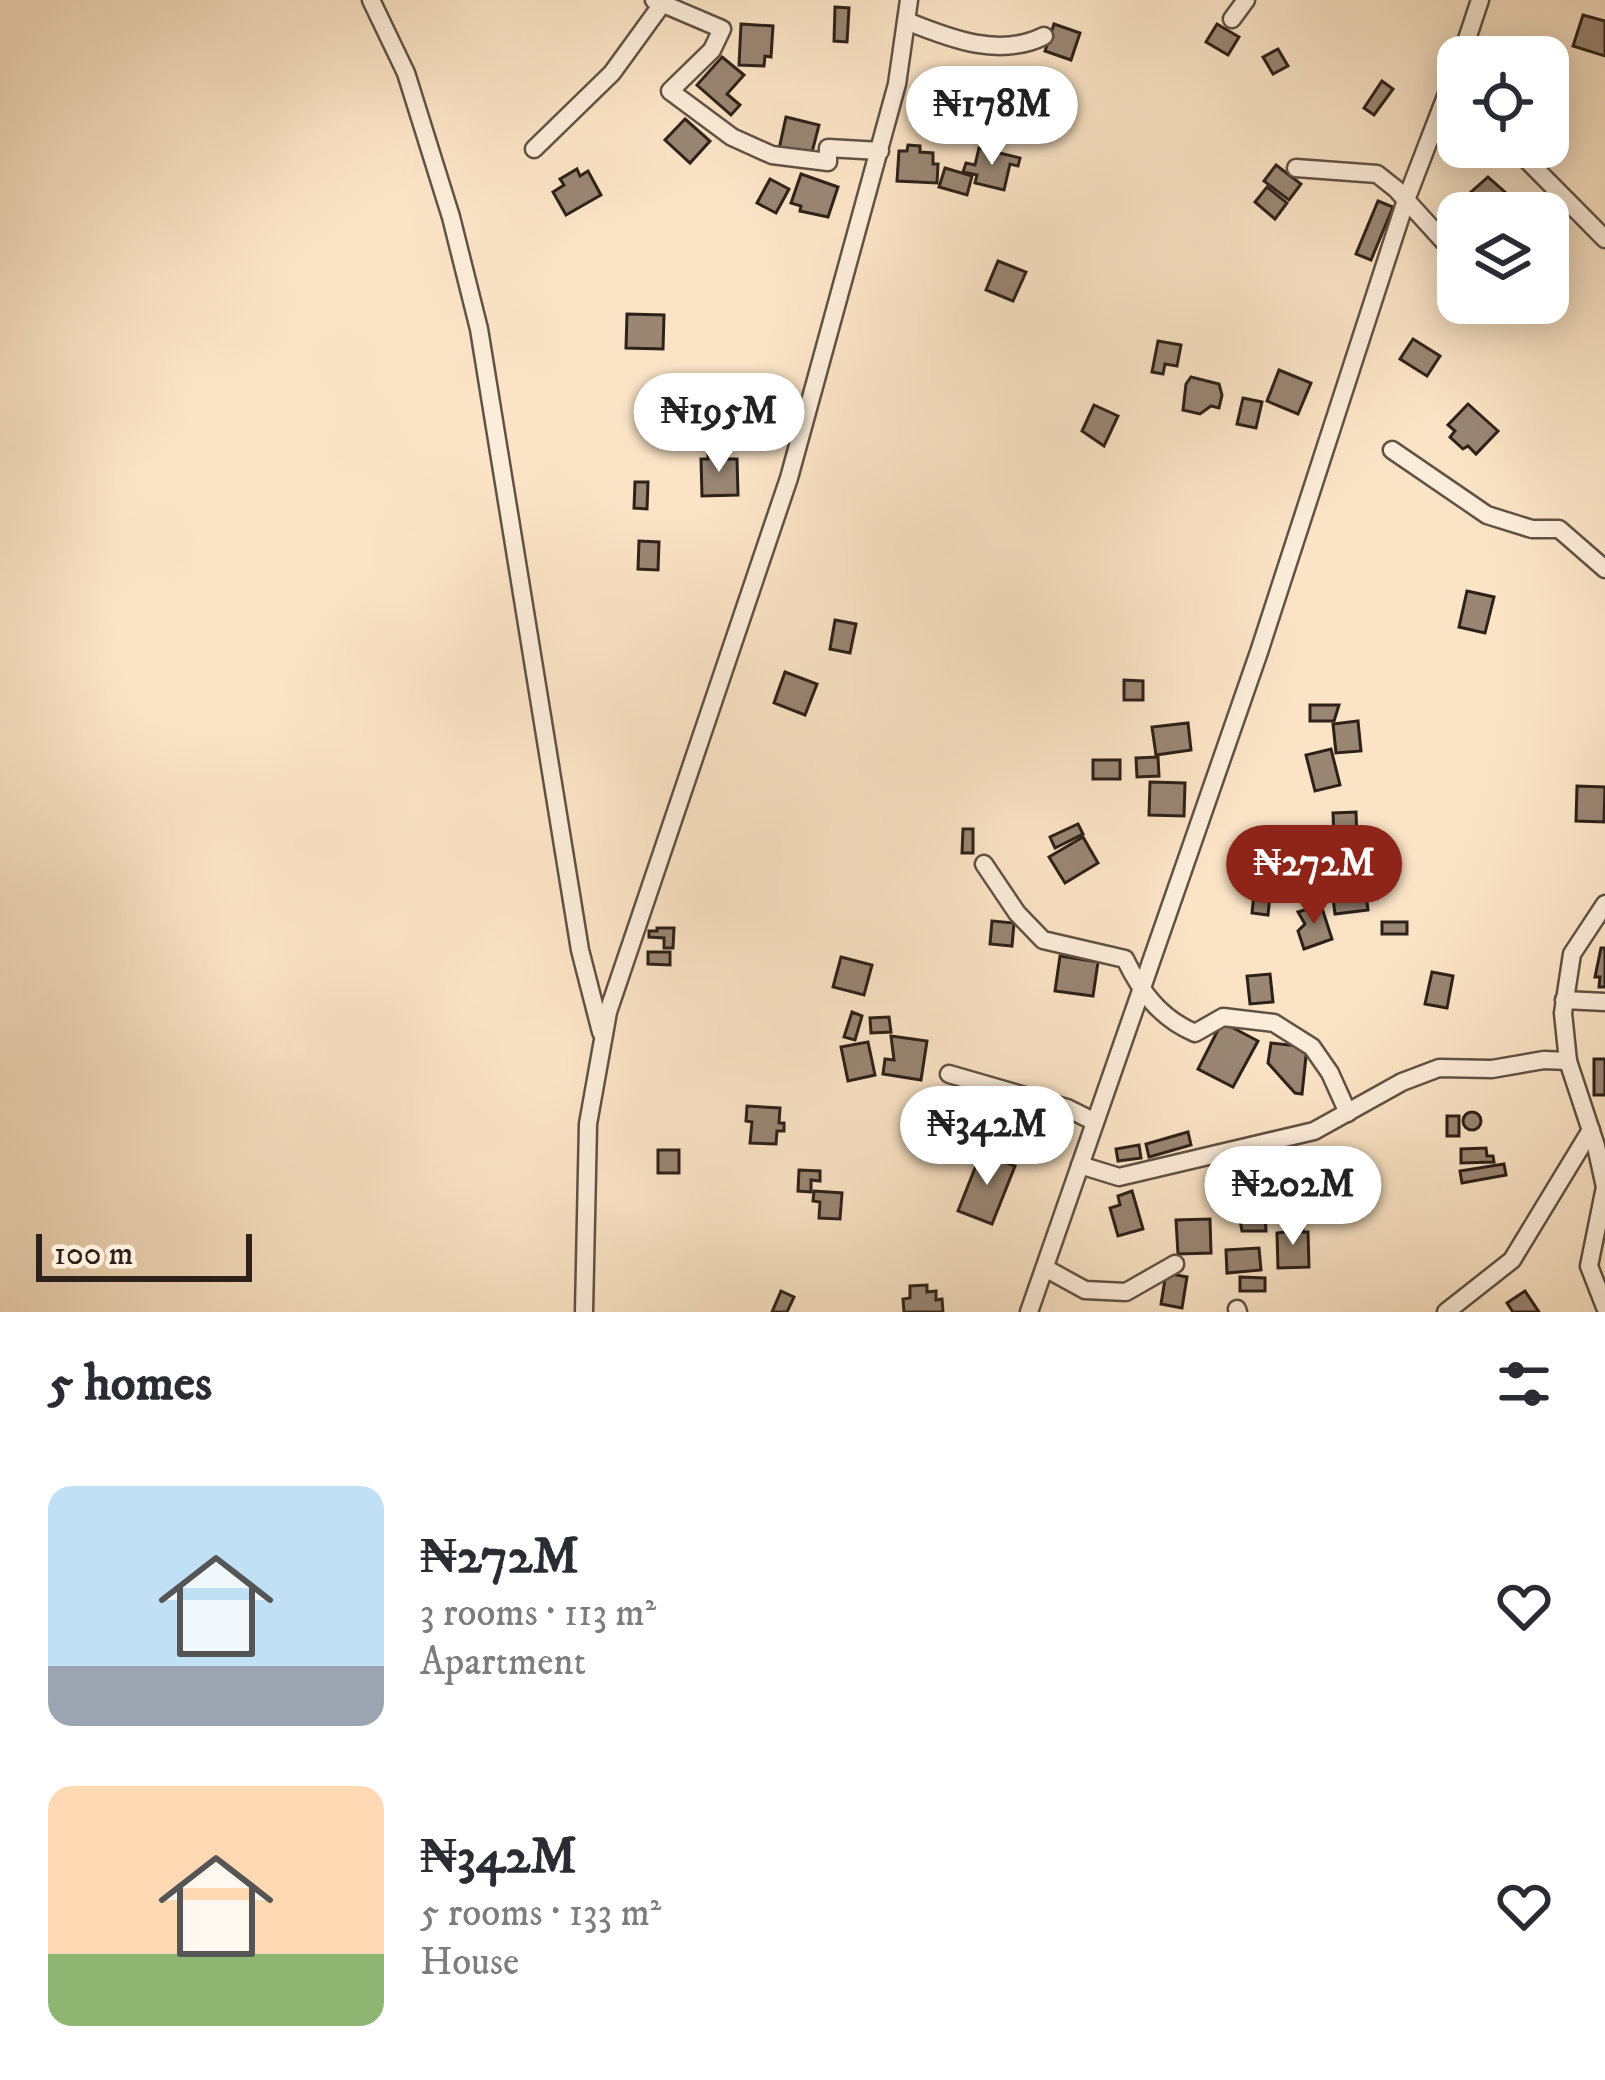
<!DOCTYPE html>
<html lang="en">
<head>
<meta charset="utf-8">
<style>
	body { margin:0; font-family:"IM FELL DW Pica",serif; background:#f2f2f3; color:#2b2b33; height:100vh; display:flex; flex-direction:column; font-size:45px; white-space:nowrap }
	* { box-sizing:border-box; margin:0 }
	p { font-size:39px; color:#7c7c81 }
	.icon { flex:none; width:66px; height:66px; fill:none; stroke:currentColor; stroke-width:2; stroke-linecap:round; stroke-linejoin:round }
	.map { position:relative; height:1312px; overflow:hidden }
	.details { display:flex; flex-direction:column; background:#fff; flex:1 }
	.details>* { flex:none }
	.buttons { position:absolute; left:1437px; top:36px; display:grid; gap:24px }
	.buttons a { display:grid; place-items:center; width:132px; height:132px; border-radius:24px; background:#fff; box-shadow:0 6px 30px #0003; font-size:60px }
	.scale { position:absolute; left:36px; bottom:30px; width:216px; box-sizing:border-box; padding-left:12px; border:6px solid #2e211a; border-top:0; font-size:33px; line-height:42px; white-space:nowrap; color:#2e211a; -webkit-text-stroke:9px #fcedda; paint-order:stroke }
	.price { position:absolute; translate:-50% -102px; padding:0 27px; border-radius:42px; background:#fff; color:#222; font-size:39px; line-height:78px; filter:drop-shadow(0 3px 6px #0008) }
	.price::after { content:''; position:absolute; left:50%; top:72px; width:36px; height:27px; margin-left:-18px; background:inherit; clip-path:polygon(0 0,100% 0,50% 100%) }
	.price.on { background:#8f2418; color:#fff }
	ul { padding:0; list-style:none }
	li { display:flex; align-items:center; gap:36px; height:300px; padding:0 48px }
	li span { display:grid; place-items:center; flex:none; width:336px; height:240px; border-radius:24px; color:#555 }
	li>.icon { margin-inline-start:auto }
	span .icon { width:144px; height:144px; fill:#fffc; stroke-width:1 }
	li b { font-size:51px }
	h2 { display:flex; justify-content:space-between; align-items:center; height:144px; padding:0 48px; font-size:51px }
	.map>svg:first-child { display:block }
	.building { fill:#998673; stroke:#2e211a; stroke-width:3 }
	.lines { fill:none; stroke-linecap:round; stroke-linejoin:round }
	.street-casing { stroke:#615245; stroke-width:21 }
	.street { stroke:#fcedda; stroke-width:16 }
</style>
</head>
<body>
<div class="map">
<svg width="1605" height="1312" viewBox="0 0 1605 1312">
	<rect width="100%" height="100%" fill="#fbe4c6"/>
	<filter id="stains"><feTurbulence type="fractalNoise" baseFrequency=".00167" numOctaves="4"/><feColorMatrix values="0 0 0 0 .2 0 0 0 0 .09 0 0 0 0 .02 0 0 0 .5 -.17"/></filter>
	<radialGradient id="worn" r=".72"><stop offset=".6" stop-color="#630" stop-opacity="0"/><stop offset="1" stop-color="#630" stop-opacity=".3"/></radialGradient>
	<g class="building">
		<polygon points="835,7 849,8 847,42 834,41"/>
		<polygon points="1583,15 1605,21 1605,56 1573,46"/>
		<polygon points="741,24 773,26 771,57 765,56 764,66 739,65"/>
		<polygon points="1054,24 1080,33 1071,60 1045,51"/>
		<polygon points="1217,24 1239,37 1228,55 1206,42"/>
		<polygon points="1278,49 1288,66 1273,74 1263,57"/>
		<polygon points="722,57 744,75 727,94 740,105 731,115 697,85"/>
		<polygon points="1382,81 1393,89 1374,115 1364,108"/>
		<polygon points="786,117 819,125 811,156 779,149"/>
		<polygon points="939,118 960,125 955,138 934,131"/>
		<polygon points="685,119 710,141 690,163 665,140"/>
		<polygon points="908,145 920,146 920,152 933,153 933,164 938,164 937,183 897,181 899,151 907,151"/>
		<polygon points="979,148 1020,158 1018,166 1010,164 1004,190 975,183 977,175 963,172 966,163 975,165"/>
		<polygon points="1276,165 1301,184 1289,200 1264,181"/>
		<polygon points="945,168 972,176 967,195 939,187"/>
		<polygon points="577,169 580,176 588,171 601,195 566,215 553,192 564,185 560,179"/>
		<polygon points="801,174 838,187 828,217 800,211 801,206 791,203"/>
		<polygon points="1488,177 1505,192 1495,202 1504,210 1501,213 1476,213 1462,200"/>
		<polygon points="770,179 789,189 776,213 757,203"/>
		<polygon points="1267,187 1287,203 1275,219 1255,202"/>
		<polygon points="1378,201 1393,207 1371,260 1356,254"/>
		<polygon points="998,261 1026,272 1013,301 986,290"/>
		<polygon points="1465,303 1494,303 1486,320 1462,309"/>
		<polygon points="627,314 664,315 663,349 626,348"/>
		<polygon points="1413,339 1440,356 1427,376 1400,359"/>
		<polygon points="1158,341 1181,345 1177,366 1165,364 1163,374 1152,372"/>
		<polygon points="1279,370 1311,383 1298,414 1267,401"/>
		<polygon points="1191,377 1219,384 1222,395 1219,408 1211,406 1200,414 1183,410 1186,384"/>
		<polygon points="678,386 694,387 693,419 677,418"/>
		<polygon points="1243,398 1262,402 1256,428 1237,424"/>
		<polygon points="1468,404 1498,431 1476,454 1468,446 1463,449 1450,437 1455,431 1448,425"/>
		<polygon points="1094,405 1118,416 1104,446 1082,431"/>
		<polygon points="720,449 720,459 737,459 738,495 702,496 701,459 708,459 708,450"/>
		<polygon points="635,482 648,482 647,509 634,508"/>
		<polygon points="639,541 659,542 658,570 638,569"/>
		<polygon points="1467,591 1494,597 1485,633 1459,627"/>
		<polygon points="835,620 856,624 850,653 830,649"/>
		<polygon points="785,672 817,684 805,715 774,703"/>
		<polygon points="1124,680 1143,681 1143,700 1124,700"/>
		<polygon points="1310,705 1339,705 1334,721 1310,721"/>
		<polygon points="1358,721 1361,751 1336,753 1333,724"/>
		<polygon points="1188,723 1191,750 1156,755 1152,727"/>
		<polygon points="1331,749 1340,785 1315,791 1306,755"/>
		<polygon points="1158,757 1159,776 1137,777 1136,758"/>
		<rect x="1093" y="760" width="27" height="19"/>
		<polygon points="1150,782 1185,783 1184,816 1149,815"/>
		<polygon points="1577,786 1605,787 1604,822 1576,821"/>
		<polygon points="1356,812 1357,840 1334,841 1333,813"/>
		<polygon points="1078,824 1083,834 1055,848 1050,837"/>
		<polygon points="963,829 973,829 973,853 962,853"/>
		<polygon points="1083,837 1098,863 1065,883 1049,857"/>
		<circle cx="1243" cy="849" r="9"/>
		<circle cx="1265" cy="859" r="14"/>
		<polygon points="1349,846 1356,861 1336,869 1328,849"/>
		<polygon points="1255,885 1271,886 1268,915 1252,913"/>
		<polygon points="1365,886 1368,910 1335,914 1332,890"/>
		<polygon points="1321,905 1332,939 1304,949 1298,931 1305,924 1298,912"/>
		<polygon points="992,921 1014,923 1012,946 990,944"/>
		<rect x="1382" y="922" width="25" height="12"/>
		<polygon points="657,928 674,928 673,948 664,948 664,938 649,937 649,931 657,931"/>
		<polygon points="1601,948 1605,948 1605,987 1599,987 1600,977 1595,977"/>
		<polygon points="648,952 670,952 670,965 648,964"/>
		<polygon points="1060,956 1098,962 1093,996 1055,991"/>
		<polygon points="841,957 872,965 864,995 833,987"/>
		<polygon points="1432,972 1453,976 1447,1008 1425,1004"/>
		<polygon points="1270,974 1273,1002 1250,1004 1247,976"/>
		<polygon points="852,1012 862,1016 855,1040 844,1037"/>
		<polygon points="889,1017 891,1032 871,1033 870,1018"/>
		<polygon points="1222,1022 1258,1041 1233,1087 1198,1069"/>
		<polygon points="891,1036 927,1041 921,1080 883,1074 885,1059 894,1060"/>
		<polygon points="868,1042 875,1075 848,1081 841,1047"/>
		<polygon points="1271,1043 1307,1047 1302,1094 1295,1093 1268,1063"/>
		<rect x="1594" y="1059" width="11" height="36"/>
		<polygon points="946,1093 948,1116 925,1118 923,1095"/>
		<polygon points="747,1106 780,1108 779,1123 784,1123 784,1131 777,1131 776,1144 750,1143 752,1122 746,1121"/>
		<circle cx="1472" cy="1121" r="9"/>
		<rect x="1447" y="1116" width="12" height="20"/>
		<polygon points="1188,1132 1191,1145 1149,1157 1146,1144"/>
		<polygon points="1139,1145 1141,1158 1118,1161 1116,1149"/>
		<polygon points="1486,1148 1487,1156 1493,1156 1494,1162 1461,1163 1461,1149"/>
		<rect x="658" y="1150" width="21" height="23"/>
		<polygon points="981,1153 1015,1166 992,1224 958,1211"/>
		<polygon points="1504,1164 1506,1175 1462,1183 1460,1171"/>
		<polygon points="799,1170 820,1171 820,1181 811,1180 811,1192 798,1191"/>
		<polygon points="814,1191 842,1193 840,1219 819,1218 820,1202 813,1201"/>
		<polygon points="1132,1191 1143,1229 1118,1236 1110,1208 1120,1205 1118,1196"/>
		<circle cx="1247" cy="1202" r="10"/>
		<polygon points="1239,1215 1265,1215 1266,1231 1242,1231"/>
		<polygon points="1210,1219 1211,1253 1178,1254 1176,1220"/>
		<polygon points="1285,1227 1303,1227 1303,1232 1308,1232 1309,1267 1278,1268 1277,1233 1285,1232"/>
		<polygon points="1259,1248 1261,1270 1227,1273 1226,1250"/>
		<polygon points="1166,1273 1187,1277 1182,1308 1161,1304"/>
		<polygon points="1240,1277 1265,1278 1265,1291 1240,1291"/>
		<polygon points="927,1285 927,1292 936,1291 936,1300 942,1299 943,1312 904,1312 903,1299 910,1298 910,1286"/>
		<polygon points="781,1291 794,1297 787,1312 772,1312"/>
		<polygon points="1525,1291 1539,1312 1513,1312 1507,1303"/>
	</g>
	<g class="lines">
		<g class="street-casing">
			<g id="street">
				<polyline points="371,0 406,73 451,217 479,329 580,950 601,1032"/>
				<polyline points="654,0 722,29 712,50 670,91 732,137 772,155 828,162 828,148 880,151"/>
				<polyline points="1232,19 1246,0"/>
				<path d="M909 22C951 39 1000 58 1044 36"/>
				<polyline points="1461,57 1480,0"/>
				<polyline points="1514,147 1605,239"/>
				<polyline points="534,149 612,73 665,0"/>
				<polyline points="1296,168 1377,174 1396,189 1458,257"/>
				<polyline points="1392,450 1487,515 1532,529 1559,529 1605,569"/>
				<path d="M984 864 1017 913 1043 940 1125 959C1141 992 1160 1018 1195 1033L1223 1017 1274 1023 1312 1047 1330 1073 1348 1113"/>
				<polyline points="1564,1000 1605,1002"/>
				<polyline points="1568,1061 1596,1146 1605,1187"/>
				<polyline points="949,1074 1067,1108 1095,1122"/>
				<polyline points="1080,1165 1119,1177 1314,1131 1402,1082 1439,1068 1492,1069 1544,1060 1568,1061 1563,1013 1572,954 1605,904"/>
				<polyline points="1605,1187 1589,1266 1605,1307"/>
				<polyline points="1045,1268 1085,1290 1126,1292 1175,1264"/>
				<polyline points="1237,1309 1238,1312"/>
				<polyline points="584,1312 588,1124 608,1012 789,478 897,84 909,0"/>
				<polyline points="1029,1312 1259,652 1406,200 1458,65"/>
				<polyline points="1446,1312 1512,1260 1591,1130"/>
			</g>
		</g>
		<use href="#street" class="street"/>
	</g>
	<rect width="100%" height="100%" filter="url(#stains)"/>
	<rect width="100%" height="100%" fill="url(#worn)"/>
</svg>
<div class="buttons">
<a><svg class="icon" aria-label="locate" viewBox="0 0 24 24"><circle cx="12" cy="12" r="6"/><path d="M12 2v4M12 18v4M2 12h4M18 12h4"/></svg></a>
<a><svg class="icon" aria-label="layers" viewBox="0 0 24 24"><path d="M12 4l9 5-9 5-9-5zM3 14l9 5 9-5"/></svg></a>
</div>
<div class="scale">100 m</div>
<b class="price" style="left:992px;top:168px">₦178M</b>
<b class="price" style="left:719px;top:475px">₦195M</b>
<b class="price on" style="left:1314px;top:927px">₦272M</b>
<b class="price" style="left:987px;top:1188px">₦342M</b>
<b class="price" style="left:1293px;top:1248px">₦202M</b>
</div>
<section class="details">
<h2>5 homes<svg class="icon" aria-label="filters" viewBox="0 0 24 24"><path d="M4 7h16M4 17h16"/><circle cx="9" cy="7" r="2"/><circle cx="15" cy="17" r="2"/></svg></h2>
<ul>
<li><span style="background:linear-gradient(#bfe0f5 75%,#9aa5b1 0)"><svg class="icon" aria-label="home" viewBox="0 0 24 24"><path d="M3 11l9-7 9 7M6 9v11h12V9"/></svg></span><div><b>₦272M</b><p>3 rooms · 113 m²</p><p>Apartment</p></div><svg class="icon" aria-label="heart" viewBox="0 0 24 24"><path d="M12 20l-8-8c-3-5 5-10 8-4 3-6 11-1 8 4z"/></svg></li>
<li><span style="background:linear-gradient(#ffd9b3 70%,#8fb573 0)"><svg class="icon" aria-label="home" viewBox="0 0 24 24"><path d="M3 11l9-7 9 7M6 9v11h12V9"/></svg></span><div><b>₦342M</b><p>5 rooms · 133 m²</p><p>House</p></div><svg class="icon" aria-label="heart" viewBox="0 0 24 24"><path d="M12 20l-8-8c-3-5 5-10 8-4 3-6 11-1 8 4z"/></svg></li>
</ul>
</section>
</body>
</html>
